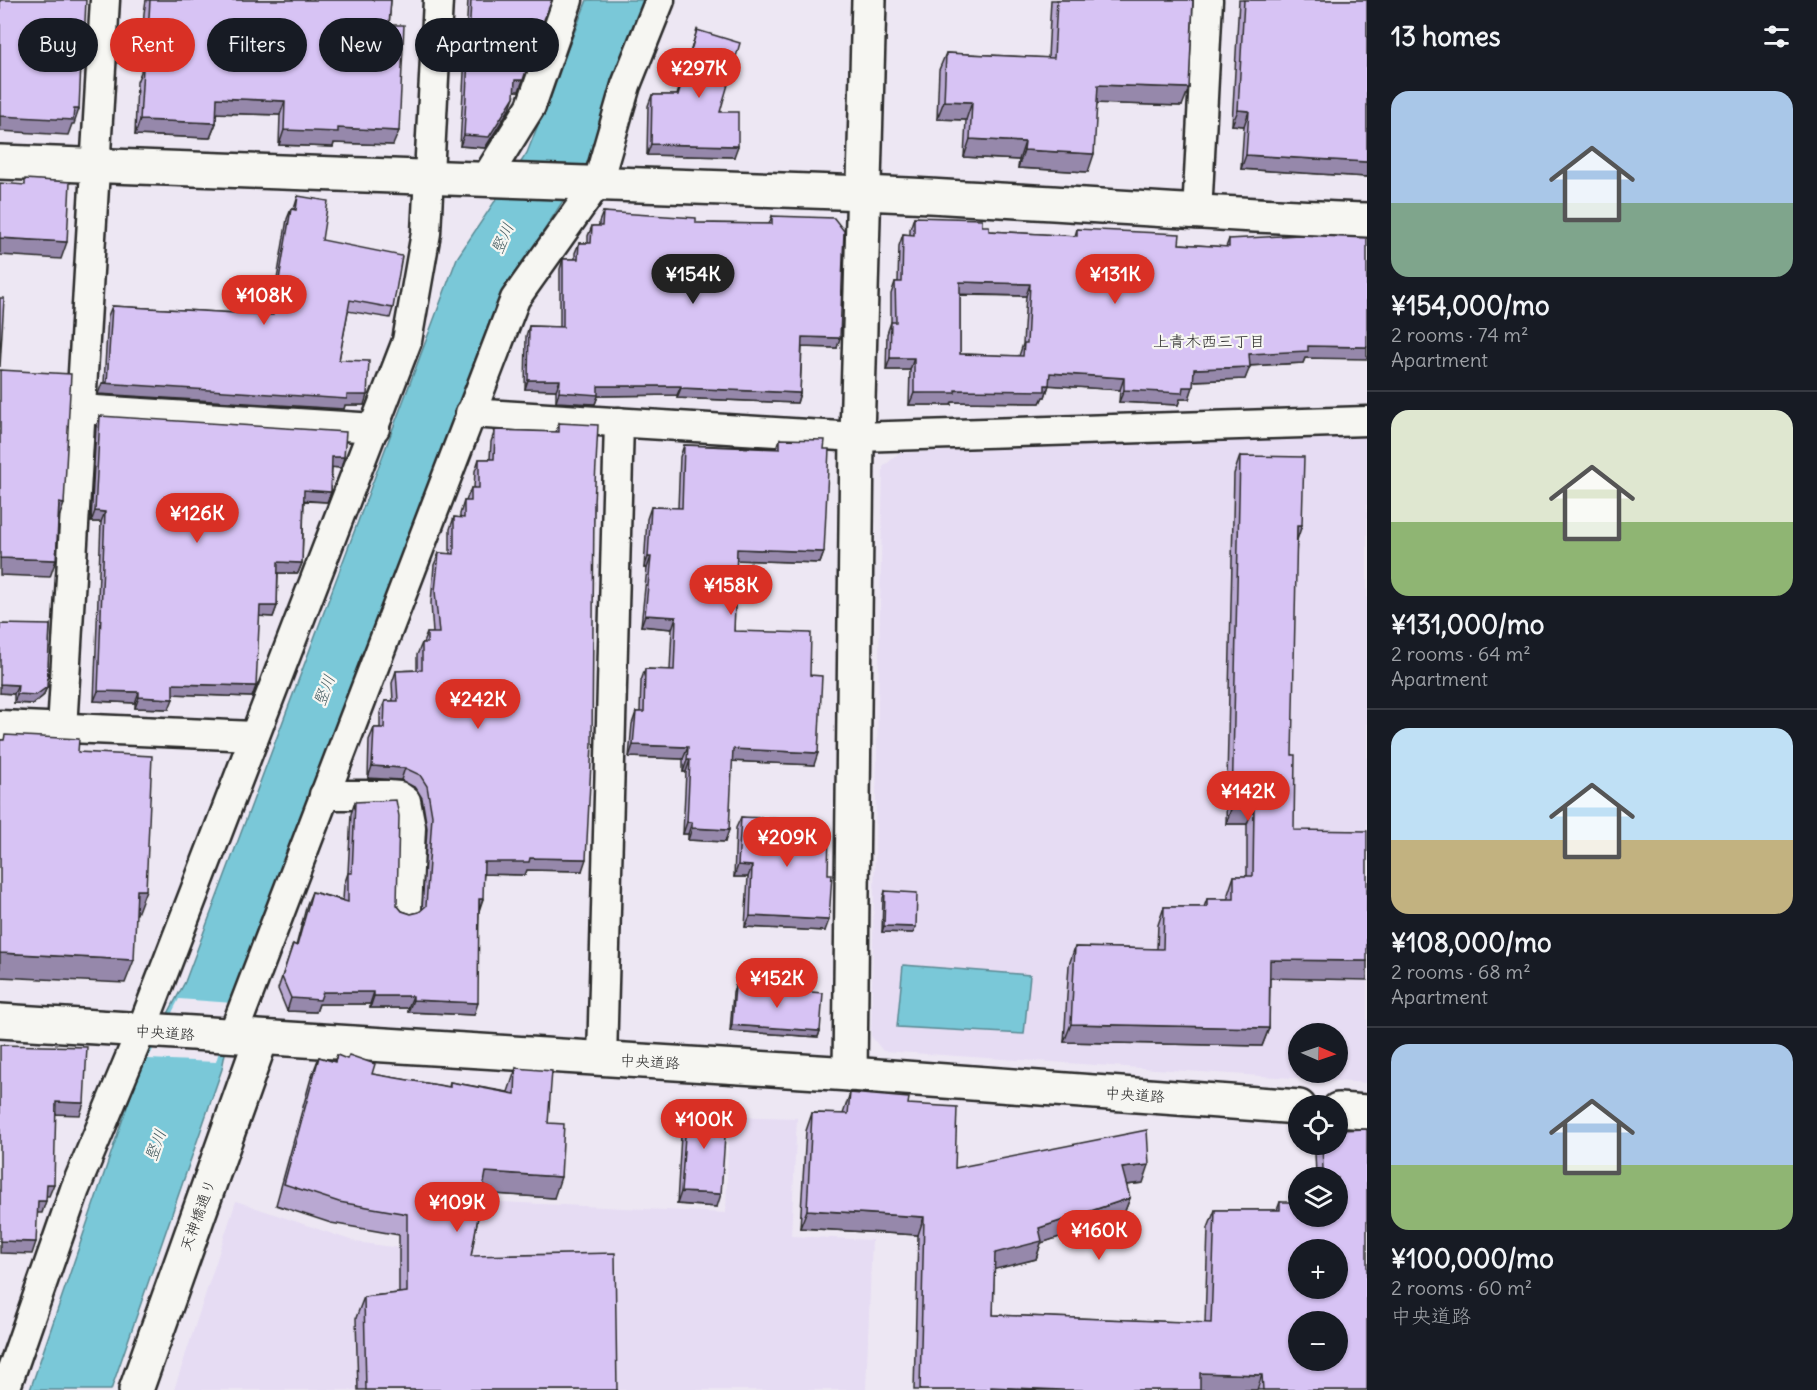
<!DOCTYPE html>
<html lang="en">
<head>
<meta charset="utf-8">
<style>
	body { margin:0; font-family:Delius,"Klee One",sans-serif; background:#20242c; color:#f1f3f6; height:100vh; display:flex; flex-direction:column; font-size:22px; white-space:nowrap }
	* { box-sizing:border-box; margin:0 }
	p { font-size:20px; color:#9ea1a6 }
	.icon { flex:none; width:33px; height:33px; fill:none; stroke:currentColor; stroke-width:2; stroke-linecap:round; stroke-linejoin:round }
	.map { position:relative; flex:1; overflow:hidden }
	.sheet { display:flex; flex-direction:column; background:#171b24; width:450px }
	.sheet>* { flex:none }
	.top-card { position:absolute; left:18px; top:18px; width:570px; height:54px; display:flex; gap:12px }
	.needle { width:39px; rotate:92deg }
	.fabs { position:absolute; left:1288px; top:1023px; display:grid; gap:12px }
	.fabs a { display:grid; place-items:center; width:60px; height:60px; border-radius:50%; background:#171b24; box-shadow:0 2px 4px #0004; font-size:30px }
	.price { position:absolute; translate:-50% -51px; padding:0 14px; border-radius:21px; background:#d93025; color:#fff; font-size:20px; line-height:39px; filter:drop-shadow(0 2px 3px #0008) }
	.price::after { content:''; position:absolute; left:50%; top:36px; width:18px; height:14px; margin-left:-9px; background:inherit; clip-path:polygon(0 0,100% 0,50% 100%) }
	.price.current { background:#222; color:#fff }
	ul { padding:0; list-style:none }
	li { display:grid; align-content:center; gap:12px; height:318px; padding:0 24px }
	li+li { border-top:2px solid #363941 }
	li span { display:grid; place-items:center; height:186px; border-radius:18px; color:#555 }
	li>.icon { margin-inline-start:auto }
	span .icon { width:108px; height:108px; fill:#fffc; stroke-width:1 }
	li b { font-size:26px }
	h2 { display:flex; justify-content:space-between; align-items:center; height:72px; padding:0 24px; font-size:26px }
	.pill { padding:0 21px; border-radius:27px; background:#171b24; box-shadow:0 2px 4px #0004; font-size:21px; line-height:54px }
	.pill.current { background:#d93025; color:#fff }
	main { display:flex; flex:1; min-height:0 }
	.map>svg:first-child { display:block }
	.built { fill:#e6dcf3; fill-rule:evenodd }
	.water { fill:#7ac8d8; stroke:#5a8993; stroke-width:1.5 }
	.pier { fill:#ede7f3 }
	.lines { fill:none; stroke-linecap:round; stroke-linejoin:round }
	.minor-casing { stroke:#2b2b2b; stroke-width:33 }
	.tertiary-casing { stroke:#2b2b2b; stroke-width:38 }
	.secondary-casing { stroke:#2b2b2b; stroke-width:38 }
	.minor { stroke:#f6f6f2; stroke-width:28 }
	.tertiary { stroke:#f6f6f2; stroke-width:33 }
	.secondary { stroke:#f6f6f2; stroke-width:33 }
	.wall { fill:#b9a8d2; stroke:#2b2b2b; stroke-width:1.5; fill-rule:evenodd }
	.shaded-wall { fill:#9688ab; stroke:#2b2b2b; stroke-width:1.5 }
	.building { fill:#d7c3f4; stroke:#2b2b2b; stroke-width:1.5; fill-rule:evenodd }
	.labels { text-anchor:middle; stroke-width:4.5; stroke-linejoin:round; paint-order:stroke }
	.street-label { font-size:15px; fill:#2b2b2b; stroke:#f6f6f2 }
	.water-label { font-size:16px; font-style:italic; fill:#435a5f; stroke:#f6f6f2 }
	.neighbourhood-label { font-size:16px; fill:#2b2b2b; stroke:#f6f6f2 }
</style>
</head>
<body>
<main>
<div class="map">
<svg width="1367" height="1390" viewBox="0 0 1367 1390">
	<rect width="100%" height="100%" fill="#ede7f3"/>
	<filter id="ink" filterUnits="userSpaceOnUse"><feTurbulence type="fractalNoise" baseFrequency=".0167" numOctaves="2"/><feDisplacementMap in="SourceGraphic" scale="12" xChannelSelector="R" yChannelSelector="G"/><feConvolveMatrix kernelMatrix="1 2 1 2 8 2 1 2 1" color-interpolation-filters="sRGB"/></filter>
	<g filter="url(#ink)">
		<g class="built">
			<path d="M1367 435V1083L883 1051 871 1036 883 467 899 453ZM1299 1034H1338V1072H1299Z"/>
			<polygon points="729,1116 797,1118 791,1236 872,1240 866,1390 174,1390 236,1201 356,1242 471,1258 483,1201 726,1213"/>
		</g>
		<g class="water">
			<polygon points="587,0 650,0 594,152 505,292 235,1002 222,1069 111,1390 30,1390 143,1060 185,982 457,258 527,153"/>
			<polygon points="903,965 1030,975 1024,1034 897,1027"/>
		</g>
		<polygon class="pier" points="179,999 233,1003 216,1062 148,1059"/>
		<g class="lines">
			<g class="minor-casing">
				<g id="minor">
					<polyline points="486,178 531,106 568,0"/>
					<polyline points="1197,214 1208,0"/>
					<polyline points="80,409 375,428"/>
					<polyline points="470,413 857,437 1367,421"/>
					<polyline points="0,725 254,736"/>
					<polyline points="62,729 105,0"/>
					<polyline points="324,795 388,795 399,796 406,801 411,827 407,910"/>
					<polyline points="232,1037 515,299 598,182 626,85 660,0"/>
					<polyline points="602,1059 619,422"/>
					<polyline points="5,1390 75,1189 141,1031 407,341 426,233 438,0"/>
				</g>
			</g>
			<g class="tertiary-casing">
				<g id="tertiary">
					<path d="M0 162 865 193C1033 200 1200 214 1367 220"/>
					<polyline points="850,1074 857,437 869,0"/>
					<polyline points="136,1390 261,1039"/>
				</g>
			</g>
			<g class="secondary-casing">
				<g id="secondary">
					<polyline points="0,1021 850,1074 1299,1107"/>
					<polyline points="1338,1110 1367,1112"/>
				</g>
			</g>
			<use href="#minor" class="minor"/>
			<use href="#tertiary" class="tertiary"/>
			<use href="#secondary" class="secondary"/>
		</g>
		<g class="wall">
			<polygon points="146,0 391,0 389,25 393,145 334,143 333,147 279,145 280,115 216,113 216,123 210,138 135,135 137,82 141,72 144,13"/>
			<polygon points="468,0 552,0 535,43 529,43 519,91 514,91 510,108 485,148 460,146"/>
			<polygon points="1051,0 1193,0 1182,106 1097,103 1088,172 1018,168 1019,160 964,157 966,120 937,119 939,70 946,53 1048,58"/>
			<polygon points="1239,0 1367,0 1367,177 1241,169 1244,126 1232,125"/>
			<polygon points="697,30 734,157 647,155 648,106 652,95 677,95"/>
			<polygon points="298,196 322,240 393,308 390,318 348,311 339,360 364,405 345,405 344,409 98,394 104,383 108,316 112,306 271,315 287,219 291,209 294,209"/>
			<polygon points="603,212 696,223 769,224 772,216 837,348 802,347 800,393 797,403 677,398 677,395 598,396 595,404 556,402 556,390 525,389 526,336 529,326 560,327 560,269 563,259 575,259 575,253 579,243 588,243 588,236 592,226 599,226 599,222"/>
			<path d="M914 217 982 226 989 231 1075 236 1077 229 1179 244 1226 247 1229 239 1305 358 1303 363 1249 366 1245 379 1194 381 1189 399H1180L1178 405 1119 402 1120 390 1049 385 1045 397H1043L1040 403 952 402 951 405H909L910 370H886L887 334 891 322V294L895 282H898L899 246 903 234 910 235V229ZM960 295 1026 296 1023 344 1019 356 960 354Z"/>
			<polygon points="100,416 341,468 332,467 331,492 327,502 304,501 302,563 298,573 278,573 277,606 273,617 259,616 252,697 173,694 169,709 135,708 135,703 94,701 101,522 91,522 96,427"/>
			<polygon points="559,423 594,503 582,871 527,870 525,875 484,874 479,911 474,1015 408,1012 408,1008 370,1008 370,1004 319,1004 316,1012 287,1011 278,989 293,944 296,946 307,904 312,892 343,900 344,885 348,873 351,814 355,802 397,905 402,911 411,914 419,912 422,910 427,828 422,798 416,788 401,780 368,778 369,740 374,728 380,728 380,713 385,701 393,701 392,683 396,671 417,670 417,655 422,643 423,643 427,633 433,633 431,603 434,565 439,553 450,554 450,529 454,517 460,518 460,514 464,501 466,501 471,488 474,488 475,471 479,459 490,459 491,442 495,430 556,432"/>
			<polygon points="780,439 824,552 820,563 736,560 734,631 810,675 814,765 732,761 725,842 688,840 688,834 683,834 686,772 683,772 683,759 629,757 632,724 636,712 640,712 641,681 645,669 670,670 672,629 641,626 647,568 644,568 647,519 651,507 678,508 680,457 684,445 777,448"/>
			<polygon points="1240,456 1297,539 1270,978 1269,1028 1262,1046 1064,1042 1069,965 1075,947 1157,949 1158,925 1164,907 1204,907 1207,899 1228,899 1228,894 1234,876 1247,876 1247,824 1226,824 1234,474"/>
			<polygon points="50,625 47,687 43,696 33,704 14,703 14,694 0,693"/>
			<polygon points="741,817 808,829 825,931 745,927 748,877 734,877 736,828"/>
			<polygon points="885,891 913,933 882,932 883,898"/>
			<polygon points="735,986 820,1031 818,1037 730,1031 733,993"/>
			<polygon points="337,1055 372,1074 449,1087 450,1082 508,1092 516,1068 548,1123 554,1198 482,1193 471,1256 617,1390 358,1390 356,1318 364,1297 399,1293 399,1235 331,1223 276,1205 311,1078 319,1057 334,1062"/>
			<polygon points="850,1093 908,1104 955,1168 1143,1183 1126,1185 1130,1198 1123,1216 1041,1243 1036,1259 994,1269 993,1315 1205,1323 1208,1228 1215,1210 1277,1210 1280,1202 1338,1216 1338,1178 1315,1178 1316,1175 1315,1153 1318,1144 1338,1144 1367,1390 914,1390 918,1235 800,1228 806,1131 812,1113 843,1114"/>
			<polygon points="691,1105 717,1207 677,1204 681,1135 686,1122 687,1122 687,1118"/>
		</g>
		<g class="shaded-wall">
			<polygon points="552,0 535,43 526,43 530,32"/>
			<polygon points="515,80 523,80 519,91 511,91"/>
			<polygon points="1098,85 1189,88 1182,106 1092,103"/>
			<polygon points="514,97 510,108 485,148 460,146 464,135"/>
			<polygon points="217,98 285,101 280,115 212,113"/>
			<polygon points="944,101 972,102 966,120 937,119"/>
			<polygon points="74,109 79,109 74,124 72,124 68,135 0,131 0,116"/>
			<polygon points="1238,110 1249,111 1244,126 1232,125"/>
			<polygon points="140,120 216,123 210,138 135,135"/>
			<polygon points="338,128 399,131 393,145 334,143 333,147 279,145 284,130"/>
			<polygon points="970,139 1025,142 1019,160 964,157"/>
			<polygon points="651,144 738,146 734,157 647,155"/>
			<polygon points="1024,150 1094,154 1088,172 1018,168"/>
			<polygon points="1246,155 1367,162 1367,177 1241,169"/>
			<polygon points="0,238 67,242 61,259 0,255"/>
			<polygon points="960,282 1030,284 1026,296 955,294"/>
			<polygon points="802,337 840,338 837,348 799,347"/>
			<polygon points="1308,346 1367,347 1367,359 1305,358 1303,363 1245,366 1249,354"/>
			<polygon points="890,358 914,358 910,370 886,370"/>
			<polygon points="1250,367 1245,379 1190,381 1194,369"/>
			<polygon points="1050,373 1124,378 1120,390 1045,385"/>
			<polygon points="528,380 560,380 556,390 525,389"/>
			<polygon points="102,383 367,395 364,405 345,405 344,409 98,394"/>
			<polygon points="1049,385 1045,397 1043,397 1040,403 952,402 951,405 909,405 914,393"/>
			<polygon points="598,386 681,386 677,395 598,396 595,404 556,402 559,392"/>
			<polygon points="1183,387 1193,387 1189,399 1180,399 1178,405 1119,402 1124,390"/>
			<polygon points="681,388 800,393 797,403 677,398"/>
			<polygon points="332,457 344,457 341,468 328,467"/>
			<polygon points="304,490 331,492 327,502 300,500"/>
			<polygon points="59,503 64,504 58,520"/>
			<polygon points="95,511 105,512 101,522 91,522"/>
			<polygon points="1297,525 1302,525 1296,543"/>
			<polygon points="737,549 824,552 820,563 733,560"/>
			<polygon points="648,557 651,557 647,568 644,568"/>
			<polygon points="0,558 56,560 50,577 0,575"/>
			<polygon points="278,562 302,563 298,573 274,573"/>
			<polygon points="260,606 277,606 273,617 256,616"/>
			<polygon points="645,615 676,617 672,629 641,626"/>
			<polygon points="0,684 18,685 14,694 0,693"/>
			<polygon points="173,684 256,686 252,697 170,694"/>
			<polygon points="47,687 43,696 33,704 14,703 17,694"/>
			<polygon points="98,691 139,692 135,703 94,701"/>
			<polygon points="139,697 173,699 169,709 135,708"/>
			<polygon points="633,745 688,747 683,759 629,757"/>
			<polygon points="733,749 818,753 814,765 729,761"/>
			<polygon points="687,760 690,760 686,772 683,772"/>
			<polygon points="372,766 405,768 401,780 368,778"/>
			<polygon points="1232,806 1254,806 1247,824 1226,824"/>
			<polygon points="687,822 692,822 688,834 683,834"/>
			<polygon points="692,828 729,830 725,842 688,840"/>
			<polygon points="530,858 586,859 582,871 527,870 525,875 479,874 484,862"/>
			<polygon points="738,865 752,866 748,877 734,877"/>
			<polygon points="137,890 146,890 137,914 129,914"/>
			<polygon points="479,899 483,899 479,911"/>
			<polygon points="750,916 829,920 825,931 745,927"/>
			<polygon points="884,926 916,927 913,933 882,932"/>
			<polygon points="0,953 134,960 125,983 0,977"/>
			<polygon points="1270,960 1367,961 1367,980 1264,978"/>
			<polygon points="323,992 374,992 370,1004 319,1004 316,1012 287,1011 291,998"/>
			<polygon points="374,996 413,996 408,1008 370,1008"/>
			<polygon points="413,1000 478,1003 474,1015 408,1012"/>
			<polygon points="1071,1024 1269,1028 1262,1046 1064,1042"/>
			<polygon points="732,1025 820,1031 818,1037 730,1031"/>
			<polygon points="56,1102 84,1103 80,1115 52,1114"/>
			<polygon points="1149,1165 1143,1183 1115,1186 1122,1168"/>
			<polygon points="486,1172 561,1177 554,1198 478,1193"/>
			<polygon points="47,1184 54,1184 49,1196 43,1196"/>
			<polygon points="681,1192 721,1194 717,1207 677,1204"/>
			<polygon points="1130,1198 1123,1216 1041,1243 1036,1259 988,1271 995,1253 1039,1228"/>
			<polygon points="38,1201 46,1201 42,1213 33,1213"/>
			<polygon points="807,1210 924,1217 918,1235 800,1228"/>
			<polygon points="0,1241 36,1242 32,1254 0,1253"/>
			<polygon points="1200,1373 1262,1375 1257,1390 1194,1390"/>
			<polygon points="991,1387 1062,1390 990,1390"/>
		</g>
		<g class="building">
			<polygon points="0,0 86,0 83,63 81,63 79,109 74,109 73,120 0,116"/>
			<polygon points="150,0 391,0 389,25 404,25 399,131 338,128 338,132 284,130 285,101 217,98 216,123 140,120 143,68 146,68"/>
			<polygon points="471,0 552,0 539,32 530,32 527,68 523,80 515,80 514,97 489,137 464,135"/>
			<polygon points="1057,0 1193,0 1189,88 1098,85 1094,154 1024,150 1025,142 970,139 972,102 944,101 946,53 1054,58"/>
			<polygon points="1244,0 1367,0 1367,162 1246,155 1249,111 1238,110"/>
			<polygon points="697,30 740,43 720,112 738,112 738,146 651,144 652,95 678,95"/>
			<polygon points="25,179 70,182 67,242 0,238 0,183 25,185"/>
			<polygon points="298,196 328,201 322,240 402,256 393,308 350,300 339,360 369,361 367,395 347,395 347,399 102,383 107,383 112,306 273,315 291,209 296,210"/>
			<polygon points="603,212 696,218 696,223 772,224 772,216 834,218 844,231 840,338 802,337 800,393 681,388 681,386 598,386 598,395 559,392 560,380 528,380 529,326 563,327 563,259 578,259 579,243 591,243 592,226 602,226"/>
			<path d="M914 217 982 219V226H989V231L1077 236V229L1180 234 1179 244 1229 247V239L1299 235 1367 238V347L1308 346V351L1249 354 1250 367 1194 369 1193 387H1183L1182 393 1124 390V378L1050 373 1049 385H1045V391L955 390V393H914V358H890L891 322H896L895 282H902L903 234 914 235ZM960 282 1030 284 1027 343H1024L1023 356 960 354Z"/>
			<polygon points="0,298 4,298 0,367"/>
			<polygon points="0,370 71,374 64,504 59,503 56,560 0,558"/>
			<polygon points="100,416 346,432 344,457 332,457 331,492 304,490 302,563 278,562 277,606 260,606 256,686 173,684 173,699 139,697 139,692 98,691 105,512 95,511"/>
			<polygon points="559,423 598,425 594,503 592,744 586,859 530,858 529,862 484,862 483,899 479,899 478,1003 413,1000 413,996 374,996 374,992 323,992 320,1000 291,998 282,977 293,944 297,946 312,892 348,902 348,873 352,873 355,802 396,800 399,816 397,905 402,911 411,914 419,912 426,906 432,816 427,786 420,775 405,768 372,766 374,728 384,728 385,701 398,701 396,671 422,670 422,643 427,643 427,633 439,633 435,591 439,553 454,554 454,517 464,518 464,501 471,501 471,488 479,488 479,459 494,459 495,430 559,432"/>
			<polygon points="780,439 825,440 824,449 829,449 824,552 737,549 734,631 811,633 810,675 822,676 818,753 733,749 729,830 692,828 692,822 687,822 690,760 687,760 688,747 633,745 636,712 644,712 645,669 674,670 676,617 645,615 651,557 648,557 651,507 682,508 684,445 780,449"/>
			<polygon points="1240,456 1304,457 1302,525 1297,525 1292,755 1295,755 1294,830 1367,831 1367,961 1270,960 1269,1028 1071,1024 1075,947 1163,949 1164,907 1207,907 1207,899 1234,899 1234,876 1253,876 1254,806 1232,806"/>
			<polygon points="0,624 50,625 47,687 36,695 17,694 18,685 0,684"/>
			<polygon points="5,735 79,739 78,752 152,756 146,890 137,890 134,960 0,953 0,740 4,740"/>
			<polygon points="741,817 808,820 808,829 829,830 828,874 832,874 829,920 750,916 752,866 738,865"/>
			<polygon points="885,891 917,893 916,927 884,926"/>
			<polygon points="735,986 823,993 820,1031 732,1025"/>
			<polygon points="0,1045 87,1047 84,1103 56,1102 54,1184 47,1184 46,1201 38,1201 36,1242 0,1241"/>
			<polygon points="337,1055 347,1059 349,1055 375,1064 372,1074 450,1087 450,1082 515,1094 516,1068 552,1071 548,1123 564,1124 561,1177 486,1172 471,1256 615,1253 617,1390 366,1390 364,1297 407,1292 407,1214 339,1202 284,1184 319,1057 335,1062"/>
			<path d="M850 1093 909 1098 908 1104 957 1107 955 1168 1147 1130 1149 1165 1122 1168 1130 1198 1039 1228 1042 1241 995 1253 993 1315 1211 1323 1215 1210H1280V1202H1299V1216H1338V1178H1319L1318 1169H1323L1322 1144H1338V1130L1367 1129V1390H1263L1262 1375 1200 1373V1390H1062L991 1387V1390H920L924 1217 807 1210 812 1113 848 1114ZM1299 1250H1338V1288H1299ZM1299 1322H1338V1360H1299Z"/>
			<polygon points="691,1105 727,1107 721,1194 681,1192 686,1122 690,1122"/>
		</g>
	</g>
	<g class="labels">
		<g class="street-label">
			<text transform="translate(165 1033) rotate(4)" y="5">中央道路</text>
			<text transform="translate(650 1062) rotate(3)" y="5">中央道路</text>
			<text transform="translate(1135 1095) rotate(4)" y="5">中央道路</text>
			<text transform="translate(198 1215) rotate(-70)" y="5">天神橋通り</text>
		</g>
		<g class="water-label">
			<text transform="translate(502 238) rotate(-66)" y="6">竪川</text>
			<text transform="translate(324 690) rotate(-69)" y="6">竪川</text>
			<text transform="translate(155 1145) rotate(-70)" y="6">竪川</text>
		</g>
		<g class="neighbourhood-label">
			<text x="1209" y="347">上青木西三丁目</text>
		</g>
	</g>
</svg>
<div class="fabs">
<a><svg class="needle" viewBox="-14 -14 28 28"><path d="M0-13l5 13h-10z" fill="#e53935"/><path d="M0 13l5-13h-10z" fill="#9ea1a6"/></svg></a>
<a><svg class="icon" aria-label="locate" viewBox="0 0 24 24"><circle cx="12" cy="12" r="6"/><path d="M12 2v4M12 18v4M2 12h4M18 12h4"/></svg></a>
<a><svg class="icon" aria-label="layers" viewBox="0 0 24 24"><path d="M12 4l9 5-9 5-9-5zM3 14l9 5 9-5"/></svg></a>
<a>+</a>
<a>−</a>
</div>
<b class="price" style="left:699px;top:99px">¥297K</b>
<b class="price current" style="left:693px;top:305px">¥154K</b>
<b class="price" style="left:1115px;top:305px">¥131K</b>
<b class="price" style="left:264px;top:326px">¥108K</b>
<b class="price" style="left:197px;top:544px">¥126K</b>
<b class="price" style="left:731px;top:616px">¥158K</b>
<b class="price" style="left:478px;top:730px">¥242K</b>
<b class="price" style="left:1248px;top:822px">¥142K</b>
<b class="price" style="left:787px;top:868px">¥209K</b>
<b class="price" style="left:777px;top:1009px">¥152K</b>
<b class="price" style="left:704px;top:1150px">¥100K</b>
<b class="price" style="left:457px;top:1233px">¥109K</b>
<b class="price" style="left:1099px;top:1261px">¥160K</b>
<div class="top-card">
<a class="pill">Buy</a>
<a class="pill current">Rent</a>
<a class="pill">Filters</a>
<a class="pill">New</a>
<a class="pill">Apartment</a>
</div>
</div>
<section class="sheet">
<h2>13 homes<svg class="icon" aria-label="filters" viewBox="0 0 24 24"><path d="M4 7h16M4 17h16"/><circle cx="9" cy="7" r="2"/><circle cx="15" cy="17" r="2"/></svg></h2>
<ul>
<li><span style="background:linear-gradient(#a9c7e8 60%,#7fa58c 0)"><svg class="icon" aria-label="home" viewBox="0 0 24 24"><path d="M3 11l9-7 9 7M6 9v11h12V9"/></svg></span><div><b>¥154,000/mo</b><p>2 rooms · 74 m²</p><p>Apartment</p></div></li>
<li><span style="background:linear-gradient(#dfe7d0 60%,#8fb573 0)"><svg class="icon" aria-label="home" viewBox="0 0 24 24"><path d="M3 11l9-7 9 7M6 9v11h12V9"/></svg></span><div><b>¥131,000/mo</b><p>2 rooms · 64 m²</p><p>Apartment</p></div></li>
<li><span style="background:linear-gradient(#bfe0f5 60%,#c2b280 0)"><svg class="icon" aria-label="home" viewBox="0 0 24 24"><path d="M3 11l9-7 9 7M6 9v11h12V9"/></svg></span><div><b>¥108,000/mo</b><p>2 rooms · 68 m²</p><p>Apartment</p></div></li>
<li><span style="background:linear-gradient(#a9c7e8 65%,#8fb573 0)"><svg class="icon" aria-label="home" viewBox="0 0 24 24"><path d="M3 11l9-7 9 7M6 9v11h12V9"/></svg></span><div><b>¥100,000/mo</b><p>2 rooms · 60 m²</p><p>中央道路</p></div></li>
</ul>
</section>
</main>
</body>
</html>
